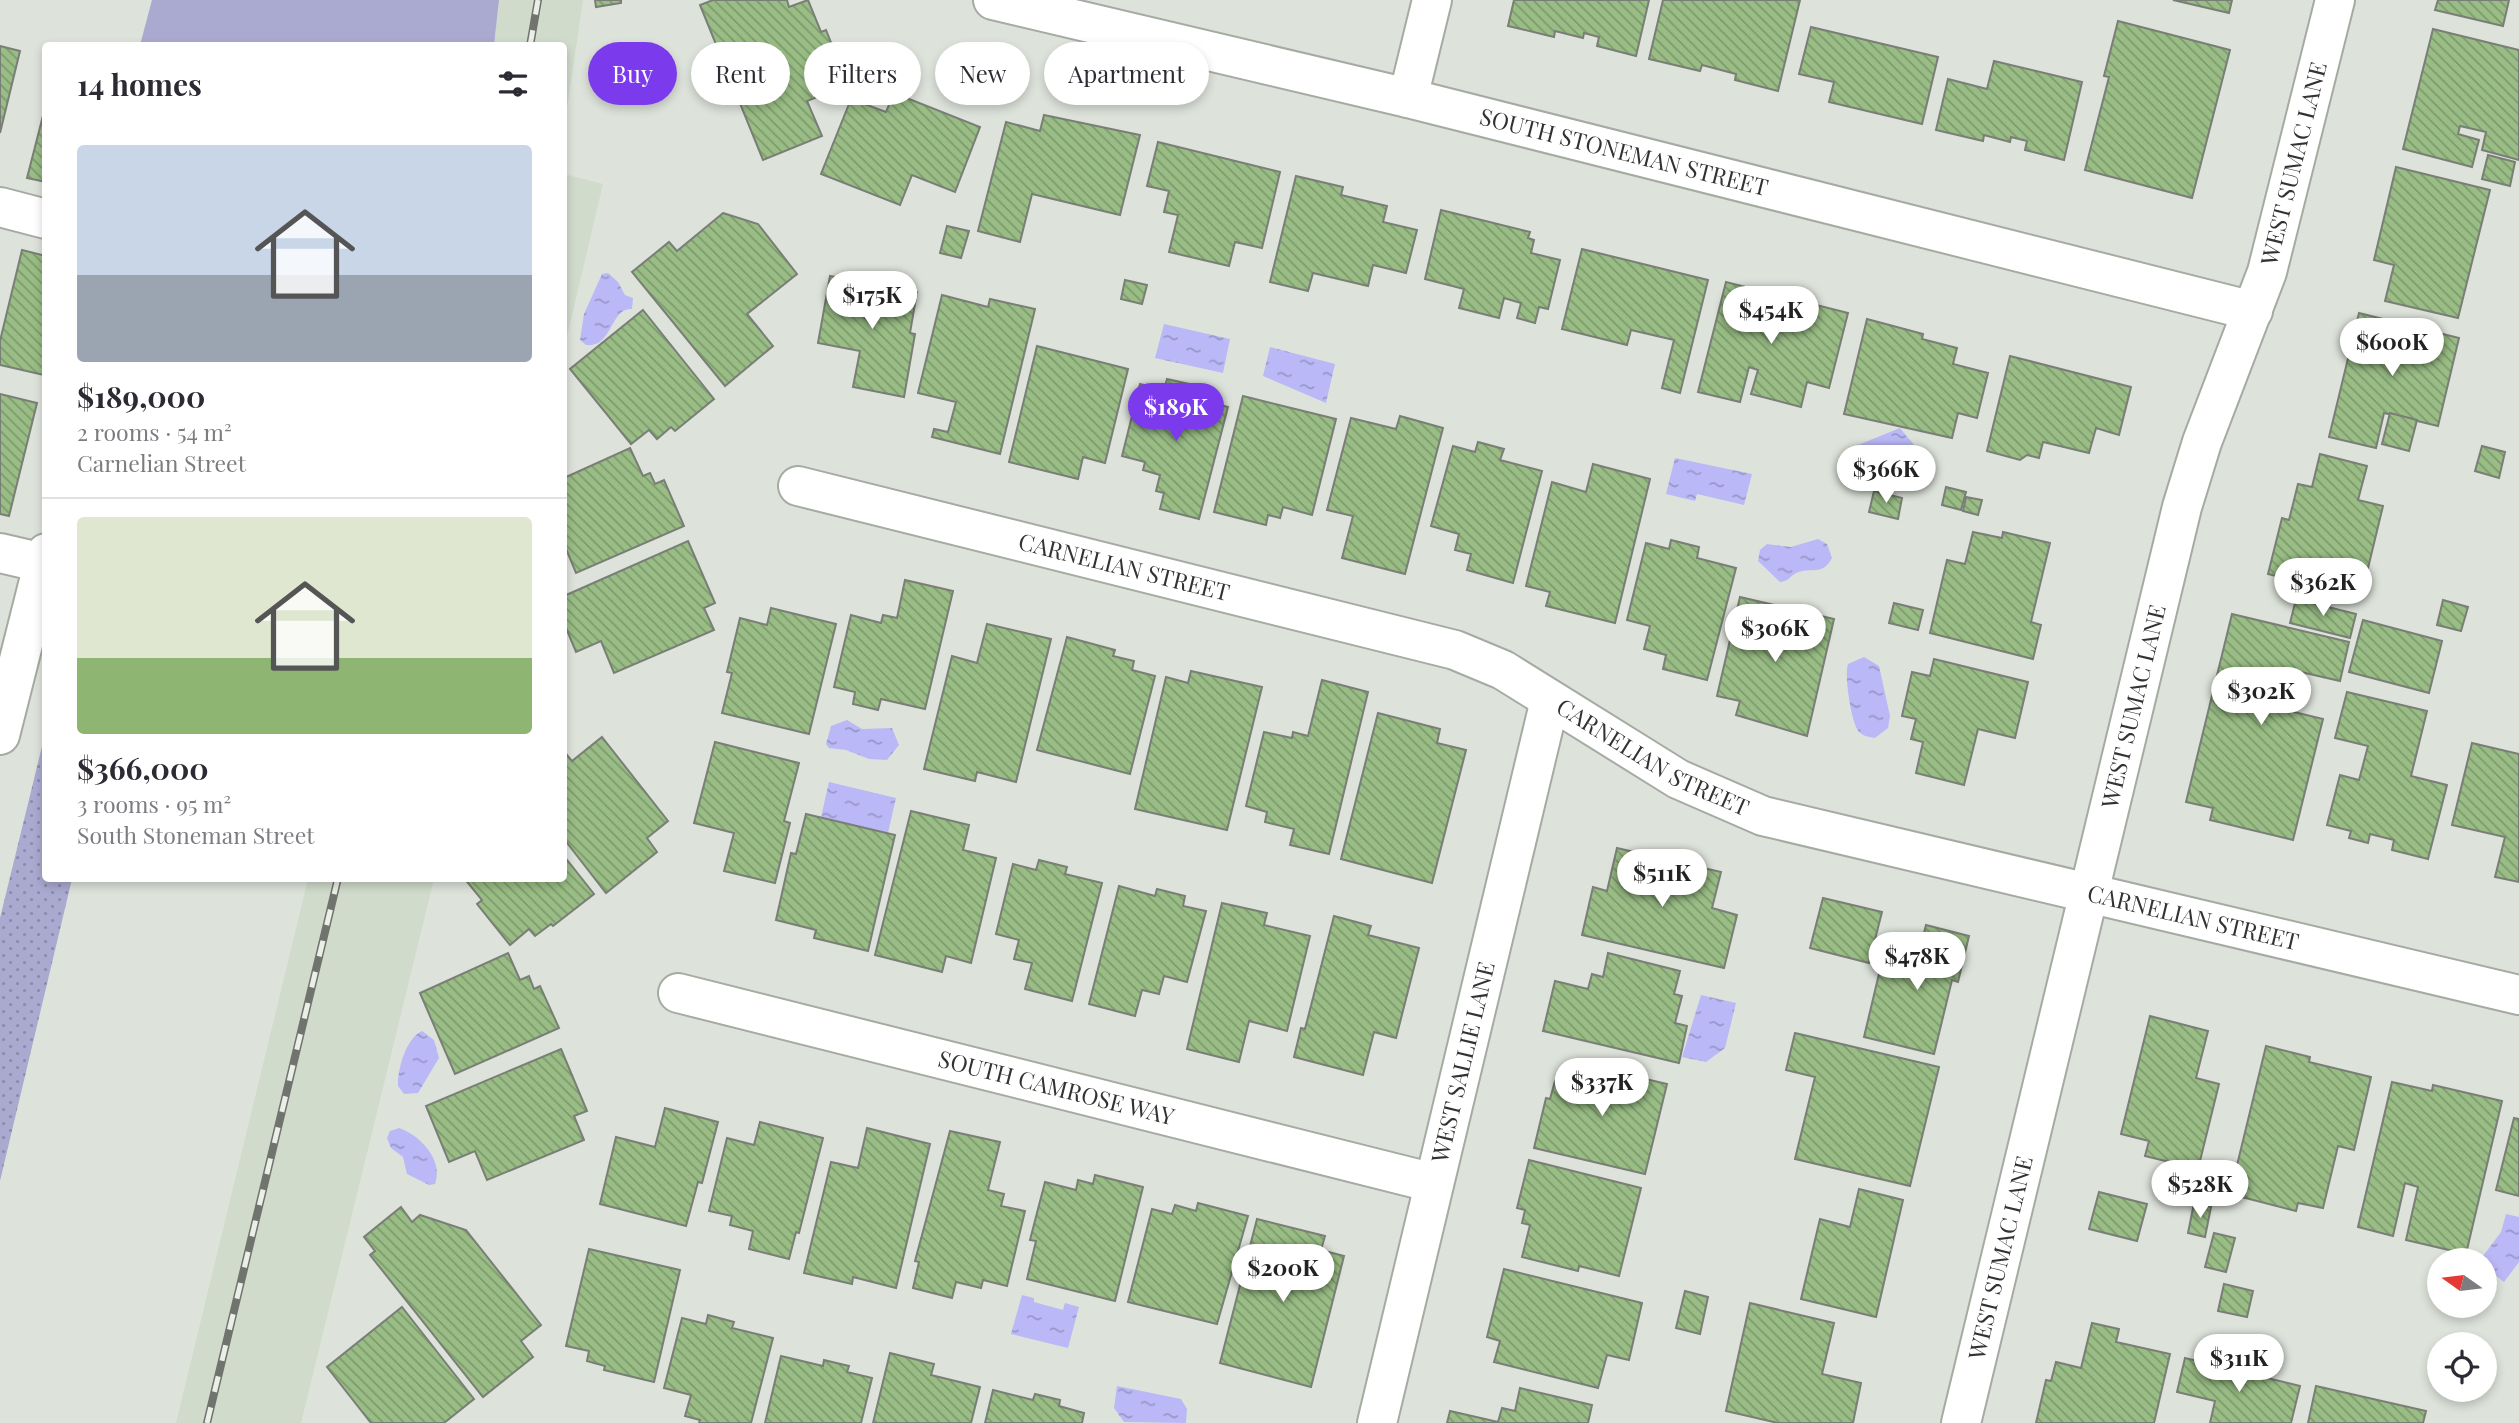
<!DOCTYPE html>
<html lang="en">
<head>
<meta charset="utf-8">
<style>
	body { margin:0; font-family:"Playfair Display",serif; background:#f7f7f7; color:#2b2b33; height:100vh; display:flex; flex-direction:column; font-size:26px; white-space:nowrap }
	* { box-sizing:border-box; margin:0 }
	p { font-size:23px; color:#7c7c81 }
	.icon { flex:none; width:38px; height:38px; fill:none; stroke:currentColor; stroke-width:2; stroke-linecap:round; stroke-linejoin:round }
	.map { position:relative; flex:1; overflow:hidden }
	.sheet { position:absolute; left:42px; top:42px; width:525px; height:840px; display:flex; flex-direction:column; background:#fff; border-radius:7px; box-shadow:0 4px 10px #0003 }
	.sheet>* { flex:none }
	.guide { position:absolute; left:588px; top:42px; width:665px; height:63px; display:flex; gap:14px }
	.needle { width:46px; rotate:284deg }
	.tools { position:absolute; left:2427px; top:1248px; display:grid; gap:14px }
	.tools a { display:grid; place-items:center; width:70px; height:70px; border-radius:50%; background:#fff; box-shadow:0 4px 10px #0003; font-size:35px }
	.price { position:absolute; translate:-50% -60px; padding:0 16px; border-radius:24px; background:#fff; color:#222; font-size:23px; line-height:46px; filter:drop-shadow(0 2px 4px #0008) }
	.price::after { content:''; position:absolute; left:50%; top:42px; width:21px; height:16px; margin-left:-10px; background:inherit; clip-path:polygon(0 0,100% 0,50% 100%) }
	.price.current { background:#7c3aed; color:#fff }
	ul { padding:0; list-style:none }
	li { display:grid; align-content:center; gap:14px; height:371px; padding:0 35px }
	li+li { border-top:2px solid #e1e1e2 }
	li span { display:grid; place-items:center; height:217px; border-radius:7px; color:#555 }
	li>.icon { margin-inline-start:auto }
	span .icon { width:126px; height:126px; fill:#fffc; stroke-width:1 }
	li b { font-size:30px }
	h2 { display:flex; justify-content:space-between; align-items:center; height:84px; padding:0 35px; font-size:30px }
	.tag { padding:0 24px; border-radius:32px; background:#fff; box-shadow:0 4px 10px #0003; font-size:24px; line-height:63px }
	.tag.current { background:#7c3aed; color:#fff }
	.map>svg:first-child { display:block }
	.built { fill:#d0dbcb }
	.green { fill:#aaaad1 }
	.park { fill:url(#park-dots) }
	.water { fill:url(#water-ripples) }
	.building { fill:url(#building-back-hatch); stroke:#797e76; stroke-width:2 }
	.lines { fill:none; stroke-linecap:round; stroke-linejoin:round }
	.street-casing { stroke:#a5aba2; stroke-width:42 }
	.street { stroke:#fff; stroke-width:38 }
	.rail-casing { stroke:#70736e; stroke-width:8 }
	.rail { stroke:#eaf0e7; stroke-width:5; stroke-dasharray:16; stroke-linecap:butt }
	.labels { text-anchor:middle; stroke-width:7; stroke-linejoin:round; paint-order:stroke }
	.street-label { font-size:23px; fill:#313330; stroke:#eaf0e7 }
</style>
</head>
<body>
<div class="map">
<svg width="2519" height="1423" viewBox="0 0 2519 1423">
	<defs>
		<pattern id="park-dots" width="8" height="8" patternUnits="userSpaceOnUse" patternTransform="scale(1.75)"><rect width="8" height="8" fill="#aaaad1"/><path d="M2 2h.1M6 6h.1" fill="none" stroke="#8b8baa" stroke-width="1.8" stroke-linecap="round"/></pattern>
		<pattern id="water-ripples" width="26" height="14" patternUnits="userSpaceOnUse" patternTransform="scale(1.75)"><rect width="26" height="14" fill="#bab8f6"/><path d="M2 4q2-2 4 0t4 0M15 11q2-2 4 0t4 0" fill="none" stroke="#9896c8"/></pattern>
		<pattern id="building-back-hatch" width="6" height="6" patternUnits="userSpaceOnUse" patternTransform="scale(1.75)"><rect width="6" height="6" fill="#99bd85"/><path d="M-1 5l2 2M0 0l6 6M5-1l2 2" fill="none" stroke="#7d9a6d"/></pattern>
	</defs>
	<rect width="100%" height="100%" fill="#dde3da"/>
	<g class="built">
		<polygon points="499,0 583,0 564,129 564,46 494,46"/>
		<polygon points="564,174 603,184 564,349"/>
		<polygon points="308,879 434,879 301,1423 176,1423"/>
	</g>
	<polygon class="green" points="152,0 499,0 494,45 140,45"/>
	<polygon class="park" points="45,734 46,878 72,879 0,1181 0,918"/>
	<g class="water">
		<path d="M608 273 618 282 625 295 633 298 632 309C610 307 613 348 586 345L580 340 584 314 602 274Z"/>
		<polygon points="1164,324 1230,339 1223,373 1155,358"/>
		<polygon points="1270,347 1335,364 1326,403 1263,376"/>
		<polygon points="1900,428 1915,446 1905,465 1857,466 1853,447"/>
		<polygon points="1675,458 1752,474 1744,505 1697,494 1695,501 1666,494"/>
		<path d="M1818 539 1827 544 1832 558C1822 577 1811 566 1796 573 1789 577 1789 581 1780 582L1758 561 1760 550 1767 544 1791 547Z"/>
		<path d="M1864 657 1879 666 1890 716 1888 728 1875 738C1869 737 1863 736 1859 732 1851 723 1844 675 1848 664Z"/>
		<polygon points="847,720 862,729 892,728 899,745 887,760 869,759 846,750 829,748 826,744 831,726"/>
		<polygon points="829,782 896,798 888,833 821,817"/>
		<polygon points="1701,995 1736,1003 1725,1048 1706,1062 1682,1057"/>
		<path d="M422 1031 434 1040 439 1058 418 1093 404 1094 398 1086C397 1070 406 1038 422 1031Z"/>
		<path d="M399 1128C420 1135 444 1160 435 1184L429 1185 407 1174 403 1157 391 1148 387 1138 390 1131Z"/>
		<polygon points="2506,1214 2519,1217 2519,1262 2504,1282 2485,1267 2485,1260 2480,1260 2501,1232"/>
		<polygon points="1022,1295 1034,1298 1034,1302 1063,1310 1065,1303 1079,1307 1068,1348 1011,1334"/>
		<polygon points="1117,1386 1181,1399 1187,1409 1186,1423 1124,1422 1114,1408"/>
	</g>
	<g class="building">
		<polygon points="595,0 621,0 621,3 596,7"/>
		<polygon points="713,0 787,0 789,7 808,0 821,32 826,30 848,85 807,101 822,136 763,160 700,5"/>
		<polygon points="1514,0 1649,0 1636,56 1597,46 1599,37 1584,33 1583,38 1555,31 1554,37 1508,26"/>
		<polygon points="1663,0 1800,0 1778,91 1735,80 1736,74 1702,65 1700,71 1649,59"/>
		<polygon points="2173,0 2232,0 2229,13"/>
		<polygon points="2438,0 2509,0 2503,26 2435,10"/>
		<polygon points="2118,21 2230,50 2192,198 2085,170 2109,77 2104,76"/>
		<polygon points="1811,27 1938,57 1922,124 1829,102 1834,82 1799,74"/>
		<polygon points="2433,29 2519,50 2519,160 2482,150 2486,132 2460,126 2458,134 2479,140 2472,167 2403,149"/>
		<polygon points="0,46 20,51 0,133"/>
		<polygon points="1994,61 2082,82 2064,160 2025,150 2027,141 2011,137 2010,142 1984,135 1983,141 1936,130 1948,79 1987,89"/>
		<polygon points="894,93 980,127 955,192 912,175 900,205 821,174 851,99 886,112"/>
		<polygon points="46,104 46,182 27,178"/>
		<polygon points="1044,115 1140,135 1120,215 1032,194 1020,242 978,231 1006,122 1040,131"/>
		<polygon points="1158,142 1280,172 1262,248 1235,242 1229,266 1169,252 1178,215 1164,212 1169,191 1147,186"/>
		<polygon points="2488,155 2515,162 2510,186 2482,179"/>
		<polygon points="2396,167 2490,190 2458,318 2385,301 2394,265 2374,260"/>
		<polygon points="1296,176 1343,187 1341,195 1387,206 1383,222 1417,230 1406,273 1373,265 1368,286 1313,273 1308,291 1270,282"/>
		<polygon points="1441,210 1530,232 1528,238 1534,240 1531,253 1560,260 1548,309 1539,307 1535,323 1517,318 1521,303 1504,298 1499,318 1459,308 1464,289 1425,279"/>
		<polygon points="723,213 758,224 797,274 747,314 773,346 725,386 632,272 669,242 677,251"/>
		<polygon points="947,226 969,231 961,258 940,253"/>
		<polygon points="1582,249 1708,280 1680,393 1662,388 1674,340 1631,330 1627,345 1562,329"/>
		<polygon points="22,250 46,256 44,375 0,365 0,341"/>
		<polygon points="830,276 917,292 910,333 915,334 904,397 853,387 860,351 818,343"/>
		<polygon points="1125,280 1147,285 1142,304 1121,299"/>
		<polygon points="1726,282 1848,313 1829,388 1807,382 1801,407 1751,394 1758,370 1749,367 1740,402 1698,392"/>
		<polygon points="942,295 988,307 990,299 1035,309 1000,454 932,437 934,429 948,432 956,402 918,393"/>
		<polygon points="643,310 714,399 675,431 671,427 657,439 649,430 631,444 570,369"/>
		<polygon points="2359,313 2459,338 2438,426 2384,413 2376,448 2329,437"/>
		<polygon points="1867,319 1923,334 1922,339 1957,348 1953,364 1988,373 1977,418 1958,413 1952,438 1844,414"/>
		<polygon points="1037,346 1128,369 1105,463 1083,457 1078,479 1009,462"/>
		<polygon points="2010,356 2131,387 2119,435 2096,428 2089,453 2043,442 2039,458 2027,455 2020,460 1987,451"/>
		<polygon points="1167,379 1194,385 1191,397 1228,407 1199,519 1160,509 1164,493 1156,491 1160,475 1143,470 1145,462 1122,456 1140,384 1164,390"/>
		<polygon points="0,394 37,403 9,516 0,514"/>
		<polygon points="1243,396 1336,419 1312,515 1283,507 1280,518 1268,515 1266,525 1214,512"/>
		<polygon points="2390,413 2417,420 2409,451 2382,444"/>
		<polygon points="1400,416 1443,428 1405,574 1342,558 1353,516 1327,510 1351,418 1396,429"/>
		<polygon points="1478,442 1504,449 1500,460 1542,471 1513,583 1467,570 1471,554 1455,550 1459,534 1431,526 1453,446 1475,452"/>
		<polygon points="2482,446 2505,452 2499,478 2475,471"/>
		<polygon points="630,448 643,476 650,473 655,484 664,480 684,526 576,573 564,544 564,478"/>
		<polygon points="2320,454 2367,466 2358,500 2383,506 2361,597 2268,574 2282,518 2289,520 2298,484 2312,487"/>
		<polygon points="1593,464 1650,479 1615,623 1546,606 1550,592 1526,586 1552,482 1586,492"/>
		<polygon points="1946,487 1966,492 1961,510 1942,505"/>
		<polygon points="1874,491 1902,498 1898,519 1869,512"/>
		<polygon points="1966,497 1982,500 1978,515 1963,511"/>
		<polygon points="1973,532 2002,538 2003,532 2050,543 2031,622 2041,625 2033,659 1930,633 1947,560 1965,564"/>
		<polygon points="1671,540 1699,547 1697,558 1736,568 1707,680 1663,669 1666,655 1644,649 1650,626 1627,620 1646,543 1669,549"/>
		<polygon points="688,541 715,603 704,608 714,630 614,673 601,641 576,652 564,623 564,596"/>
		<polygon points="905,580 953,591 925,709 881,699 878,710 853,704 855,692 834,687 851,615 881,623 883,615 897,618"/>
		<polygon points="1740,597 1834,619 1807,736 1736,715 1740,701 1717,696"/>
		<polygon points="2296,599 2356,614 2350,638 2290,623"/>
		<polygon points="2443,600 2468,607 2461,631 2437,625"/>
		<polygon points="1894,603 1923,610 1918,630 1889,623"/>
		<polygon points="771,608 836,624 809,734 722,713 732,673 727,672 740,618 767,625"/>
		<polygon points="2232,614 2349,642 2340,681 2292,670 2282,709 2323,719 2293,840 2210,820 2213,808 2186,802"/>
		<polygon points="2363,620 2442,641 2429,693 2349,672"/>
		<polygon points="987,624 1051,639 1016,782 977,772 975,781 924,769 952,656 977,663"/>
		<polygon points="1067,637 1115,650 1113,656 1134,661 1132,670 1155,676 1130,774 1037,750"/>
		<polygon points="1934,659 2028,682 2015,738 1978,729 1964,785 1916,773 1923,742 1911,739 1916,719 1902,716 1912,672 1930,676"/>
		<polygon points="1191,671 1262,687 1227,830 1135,809 1166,677 1188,683"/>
		<polygon points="1322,680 1368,692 1329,854 1290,845 1294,829 1265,822 1267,812 1246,806 1264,732 1292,738 1293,732 1308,736"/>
		<polygon points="2347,692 2427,711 2411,776 2447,785 2428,859 2392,850 2394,840 2370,834 2368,843 2349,838 2351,831 2327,825 2340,775 2359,780 2368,746 2335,738"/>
		<polygon points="1378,713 1440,729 1437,743 1466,750 1432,883 1341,859"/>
		<polygon points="602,737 668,821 647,838 657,852 606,893 564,839 564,751 572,761"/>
		<polygon points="715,742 799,763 784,821 790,823 775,883 724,871 734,833 694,823"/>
		<polygon points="2472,743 2519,754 2519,882 2495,877 2505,837 2452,825"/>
		<polygon points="911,811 969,825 963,850 996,858 971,963 946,956 942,972 875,955"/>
		<polygon points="806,814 895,835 868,951 814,938 816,930 776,920 791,853 796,854"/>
		<polygon points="1617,848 1721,872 1712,908 1737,915 1724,968 1582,935 1593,887 1607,891"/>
		<polygon points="564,856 594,894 553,926 551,924 535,936 529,929 510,945 477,904 482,900 464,878 564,878"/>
		<polygon points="1039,860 1067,867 1065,874 1102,883 1072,1001 1025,989 1032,963 1014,959 1019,940 996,934 1013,864 1036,870"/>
		<polygon points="1119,886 1155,896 1157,889 1185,896 1183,906 1206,911 1187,982 1164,976 1159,994 1142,990 1135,1016 1089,1004"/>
		<polygon points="1823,898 1882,912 1869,963 1810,948"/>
		<polygon points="1222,903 1267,913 1264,925 1310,936 1287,1031 1249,1021 1239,1062 1187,1049"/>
		<polygon points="1334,916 1371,926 1368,935 1419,948 1396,1038 1374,1032 1363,1075 1294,1057 1301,1028 1305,1029"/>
		<polygon points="1926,925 1969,936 1958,982 1952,980 1934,1054 1864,1037 1883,957 1916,965"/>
		<polygon points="508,953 520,980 529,976 534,989 540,986 559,1028 455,1074 420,993"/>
		<polygon points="1608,953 1680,971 1674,994 1682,996 1675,1023 1687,1026 1679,1063 1543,1031 1555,981 1588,989 1592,974 1603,977"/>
		<polygon points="2150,1016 2208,1031 2196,1078 2219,1084 2198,1169 2145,1156 2149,1141 2121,1134"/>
		<polygon points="1795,1033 1939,1067 1910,1186 1795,1159 1815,1077 1786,1070"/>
		<polygon points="2266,1046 2310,1057 2309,1062 2371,1077 2354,1150 2338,1146 2323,1208 2298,1203 2296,1211 2230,1194"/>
		<polygon points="561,1049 587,1111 574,1116 584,1140 487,1180 475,1151 449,1162 426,1106"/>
		<polygon points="1569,1061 1667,1084 1645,1174 1534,1148 1546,1098 1550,1099 1555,1081 1564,1083"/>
		<polygon points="2392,1082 2432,1091 2433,1085 2502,1101 2466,1254 2406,1240 2418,1187 2405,1183 2393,1236 2358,1227"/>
		<polygon points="665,1108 718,1122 702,1183 698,1182 686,1226 600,1204 616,1137 655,1147"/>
		<polygon points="2514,1118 2519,1119 2519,1196 2496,1190"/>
		<polygon points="760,1122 823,1138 799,1233 796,1232 789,1259 749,1249 753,1231 730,1225 732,1216 709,1211 727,1138 754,1145"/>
		<polygon points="867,1128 930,1144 896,1288 853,1277 852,1284 804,1273 831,1162 858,1168"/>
		<polygon points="950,1131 1000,1142 988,1190 1004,1194 1001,1206 1025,1211 1007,1286 983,1280 981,1288 956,1282 952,1298 913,1288 919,1262 915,1261"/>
		<polygon points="1529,1160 1641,1188 1619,1276 1579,1266 1578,1271 1522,1257 1530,1225 1522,1223 1525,1210 1517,1208"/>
		<polygon points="1095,1175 1143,1187 1115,1301 1027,1279 1036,1241 1030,1240 1045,1182 1076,1190 1078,1180 1093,1184"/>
		<polygon points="1859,1189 1903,1200 1876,1317 1801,1299 1820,1219 1850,1227"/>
		<polygon points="2099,1192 2147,1204 2137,1241 2089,1229"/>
		<polygon points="1198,1203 1248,1216 1217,1324 1128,1302 1152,1209 1172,1214 1175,1205 1196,1211"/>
		<polygon points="2194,1203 2211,1207 2205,1237 2188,1233"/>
		<polygon points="401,1207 412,1222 420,1215 466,1230 541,1325 521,1341 533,1357 483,1397 370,1255 375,1251 364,1237"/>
		<polygon points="1257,1219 1325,1236 1321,1250 1344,1256 1311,1387 1220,1363"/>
		<polygon points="2214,1233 2235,1238 2226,1272 2205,1267"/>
		<polygon points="589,1249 680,1270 654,1382 604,1370 605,1366 587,1361 589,1351 566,1346"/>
		<polygon points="1504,1269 1642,1303 1629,1360 1607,1355 1598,1388 1494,1362 1500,1341 1487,1337"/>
		<polygon points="2224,1284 2253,1291 2247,1317 2218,1311"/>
		<polygon points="1685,1291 1708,1297 1700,1334 1676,1328"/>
		<polygon points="1750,1303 1834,1323 1822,1374 1861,1383 1853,1423 1778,1423 1726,1411"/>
		<polygon points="402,1307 474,1399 444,1423 371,1423 327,1367"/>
		<polygon points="708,1315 734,1322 732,1328 773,1338 751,1423 699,1423 700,1420 685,1416 691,1395 664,1388 682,1318 706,1324"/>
		<polygon points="2092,1323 2119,1329 2116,1342 2170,1354 2154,1423 2036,1423 2046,1380 2051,1381 2056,1362 2081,1368"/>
		<polygon points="890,1353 934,1364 931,1375 980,1387 971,1423 873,1423"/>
		<polygon points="781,1356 823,1366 824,1360 849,1366 847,1372 872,1378 861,1423 765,1423"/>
		<polygon points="2185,1358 2300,1386 2291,1423 2210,1423 2215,1401 2177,1392"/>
		<polygon points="2316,1386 2426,1411 2423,1423 2308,1423"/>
		<polygon points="1520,1388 1592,1405 1588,1423 1447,1423 1450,1411 1498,1422 1502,1408 1515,1411"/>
		<polygon points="993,1390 1033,1400 1035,1394 1060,1400 1059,1406 1084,1413 1082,1423 985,1423"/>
	</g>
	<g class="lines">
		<g class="street-casing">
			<g id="street">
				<path id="s1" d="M993 0 1408 98 2253 311"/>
				<polyline points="1408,98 1432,0"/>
				<polyline points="0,207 46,219"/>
				<path id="s2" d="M798 486 1455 650 1503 670 1678 779 1763 816 2519 995"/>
				<polyline points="0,553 43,563"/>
				<polyline points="0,735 46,553"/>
				<path id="s3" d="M678 993 1434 1183"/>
				<path id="s4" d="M1377 1423 1550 700"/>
				<path id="s5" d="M1961 1423 2182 507 2202 442 2267 272 2335 0"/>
			</g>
		</g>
		<use href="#street" class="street"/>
		<g class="rail-casing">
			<g id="rail">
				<polyline points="530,46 538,0"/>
				<polyline points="207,1423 338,878"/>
			</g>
		</g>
		<use href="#rail" class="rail"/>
	</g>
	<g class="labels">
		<g class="street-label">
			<text dy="8" stroke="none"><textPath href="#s1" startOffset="649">SOUTH STONEMAN STREET</textPath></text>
			<text dy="8" stroke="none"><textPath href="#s5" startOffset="1304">WEST SUMAC LANE</textPath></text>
			<text dy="8" stroke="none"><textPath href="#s2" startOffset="336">CARNELIAN STREET</textPath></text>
			<text dy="8" stroke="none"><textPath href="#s5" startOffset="737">WEST SUMAC LANE</textPath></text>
			<text dy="8" stroke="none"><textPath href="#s2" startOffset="903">CARNELIAN STREET</textPath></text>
			<text dy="8" stroke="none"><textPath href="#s2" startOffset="1470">CARNELIAN STREET</textPath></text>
			<text dy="8" stroke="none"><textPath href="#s4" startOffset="371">WEST SALLIE LANE</textPath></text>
			<text dy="8" stroke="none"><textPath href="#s3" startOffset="390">SOUTH CAMROSE WAY</textPath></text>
			<text dy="8" stroke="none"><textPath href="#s5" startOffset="170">WEST SUMAC LANE</textPath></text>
		</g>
	</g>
</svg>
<div class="tools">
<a><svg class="needle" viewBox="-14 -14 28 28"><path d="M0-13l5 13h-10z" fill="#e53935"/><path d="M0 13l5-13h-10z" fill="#7c7c81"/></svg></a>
<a><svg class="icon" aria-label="locate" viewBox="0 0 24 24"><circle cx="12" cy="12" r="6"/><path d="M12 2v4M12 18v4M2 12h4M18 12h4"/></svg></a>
</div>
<b class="price" style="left:872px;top:331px">$175K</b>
<b class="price" style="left:1771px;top:346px">$454K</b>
<b class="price" style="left:2392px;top:378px">$600K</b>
<b class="price current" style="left:1176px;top:443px">$189K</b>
<b class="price" style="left:1886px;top:505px">$366K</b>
<b class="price" style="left:2323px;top:618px">$362K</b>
<b class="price" style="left:1775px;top:664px">$306K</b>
<b class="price" style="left:2261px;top:727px">$302K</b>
<b class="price" style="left:1662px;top:909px">$511K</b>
<b class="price" style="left:1917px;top:992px">$478K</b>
<b class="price" style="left:1602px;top:1118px">$337K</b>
<b class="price" style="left:2200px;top:1220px">$528K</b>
<b class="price" style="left:1283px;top:1304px">$200K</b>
<b class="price" style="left:2239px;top:1394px">$311K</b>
<div class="guide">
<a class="tag current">Buy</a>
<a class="tag">Rent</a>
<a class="tag">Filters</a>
<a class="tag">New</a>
<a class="tag">Apartment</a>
</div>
<section class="sheet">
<h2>14 homes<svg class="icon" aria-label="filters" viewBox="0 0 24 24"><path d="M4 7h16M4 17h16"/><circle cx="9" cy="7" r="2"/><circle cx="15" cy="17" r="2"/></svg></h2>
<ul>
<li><span style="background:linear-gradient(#c9d6e8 60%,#9aa5b1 0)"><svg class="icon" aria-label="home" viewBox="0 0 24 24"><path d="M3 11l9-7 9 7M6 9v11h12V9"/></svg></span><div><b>$189,000</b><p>2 rooms · 54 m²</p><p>Carnelian Street</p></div></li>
<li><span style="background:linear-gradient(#dfe7d0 65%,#8fb573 0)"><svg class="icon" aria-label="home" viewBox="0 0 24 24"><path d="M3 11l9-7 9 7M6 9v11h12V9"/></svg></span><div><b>$366,000</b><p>3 rooms · 95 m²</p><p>South Stoneman Street</p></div></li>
</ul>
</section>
</div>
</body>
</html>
